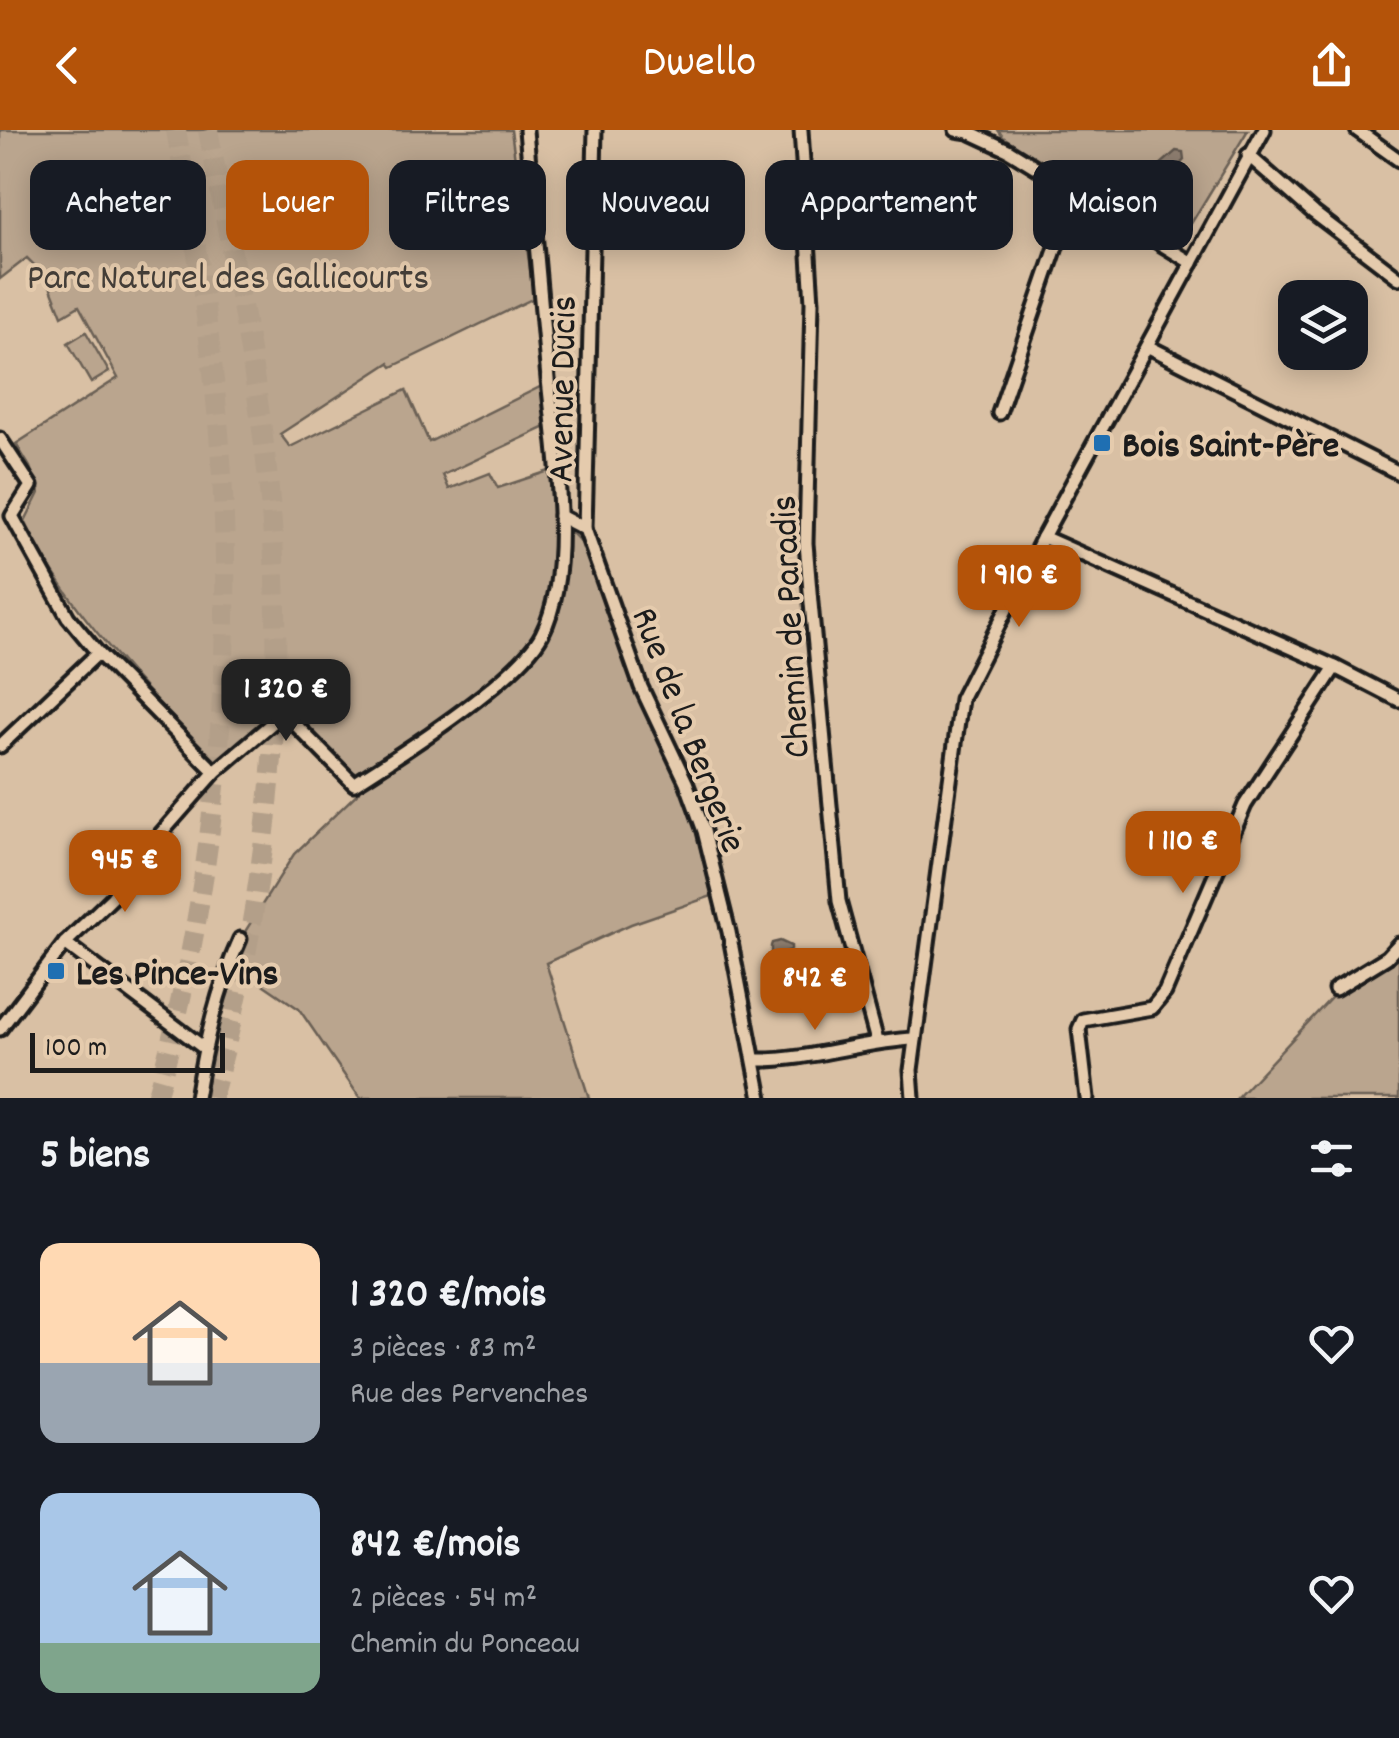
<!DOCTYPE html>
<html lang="fr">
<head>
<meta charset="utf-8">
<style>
	body { margin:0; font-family:Dekko,sans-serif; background:#242831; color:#f1f3f6; height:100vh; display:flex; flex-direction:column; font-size:38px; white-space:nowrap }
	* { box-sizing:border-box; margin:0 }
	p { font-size:32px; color:#9ea1a6 }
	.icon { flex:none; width:55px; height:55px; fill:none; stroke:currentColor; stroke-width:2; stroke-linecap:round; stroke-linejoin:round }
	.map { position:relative; height:968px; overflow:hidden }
	.sheet { display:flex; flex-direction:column; background:#171b24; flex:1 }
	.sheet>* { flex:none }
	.hud { position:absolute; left:30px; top:30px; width:1340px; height:90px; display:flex; gap:20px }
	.controls { position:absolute; left:1278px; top:150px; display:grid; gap:20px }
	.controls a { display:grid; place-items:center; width:90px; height:90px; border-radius:20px; background:#171b24; box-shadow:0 5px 25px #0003; font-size:50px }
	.scale { position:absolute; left:30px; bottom:25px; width:195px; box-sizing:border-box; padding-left:10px; border:5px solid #1c1c1c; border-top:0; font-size:28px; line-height:35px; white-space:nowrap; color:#1c1c1c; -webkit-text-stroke:8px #e5cbad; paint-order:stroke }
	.price { position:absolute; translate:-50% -85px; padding:0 22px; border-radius:20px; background:#b45309; color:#fff; font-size:32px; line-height:65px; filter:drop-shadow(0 2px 5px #0008) }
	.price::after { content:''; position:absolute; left:50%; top:60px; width:30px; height:22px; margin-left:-15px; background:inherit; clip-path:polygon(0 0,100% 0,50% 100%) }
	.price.selected { background:#222; color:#fff }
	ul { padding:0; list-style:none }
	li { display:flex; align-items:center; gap:30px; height:250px; padding:0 40px }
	li span { display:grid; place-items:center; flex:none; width:280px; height:200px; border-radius:20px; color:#555 }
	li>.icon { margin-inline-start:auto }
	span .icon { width:120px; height:120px; fill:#fffc; stroke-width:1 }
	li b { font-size:42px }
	h2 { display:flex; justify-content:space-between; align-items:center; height:120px; padding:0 40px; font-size:42px }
	.chip { padding:0 35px; border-radius:20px; background:#171b24; box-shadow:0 5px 25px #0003; font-size:35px; line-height:90px }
	.chip.selected { background:#b45309; color:#fff }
	header { display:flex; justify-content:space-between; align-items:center; height:130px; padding:0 40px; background:#b45309; color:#fff; font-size:45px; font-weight:600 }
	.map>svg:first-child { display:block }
	.green { fill:#baa58e; stroke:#6b6055; stroke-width:2.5 }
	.water { fill:#8e7e6f; stroke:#60574e; stroke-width:2.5 }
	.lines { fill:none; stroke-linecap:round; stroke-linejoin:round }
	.highway-tunnel { stroke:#b39f89; stroke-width:20; stroke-dasharray:20 10; stroke-linecap:butt }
	.street-casing { stroke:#1c1c1c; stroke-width:19 }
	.street { stroke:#e5cbad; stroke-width:11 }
	.poi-dot { fill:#1f6fb2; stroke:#e5cbad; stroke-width:4 }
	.labels { text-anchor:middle; stroke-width:8; stroke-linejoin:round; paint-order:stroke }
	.park-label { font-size:38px; fill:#443e38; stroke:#e5cbad }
	.street-label { font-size:38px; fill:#1c1c1c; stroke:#e5cbad }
	.poi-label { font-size:38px; font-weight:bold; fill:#1c1c1c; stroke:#e5cbad; text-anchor:start }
</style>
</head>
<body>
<header><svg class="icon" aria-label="back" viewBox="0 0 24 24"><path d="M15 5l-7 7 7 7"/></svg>Dwello<svg class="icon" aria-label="share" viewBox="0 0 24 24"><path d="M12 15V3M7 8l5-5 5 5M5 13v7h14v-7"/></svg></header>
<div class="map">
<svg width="1399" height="968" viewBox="0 0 1399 968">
	<rect width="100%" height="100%" fill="#d9c0a4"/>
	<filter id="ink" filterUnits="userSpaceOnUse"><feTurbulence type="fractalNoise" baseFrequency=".01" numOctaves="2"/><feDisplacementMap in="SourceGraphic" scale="20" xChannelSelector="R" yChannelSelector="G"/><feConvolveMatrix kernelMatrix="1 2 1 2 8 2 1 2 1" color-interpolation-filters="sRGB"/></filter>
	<g filter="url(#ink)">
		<g class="green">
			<path d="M0 0H511L534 168 392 237 389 233 280 304 290 317 406 260 429 312 542 256 546 297 443 345 449 359 490 343 498 358 549 341 556 419 557 478 565 409 572 403 589 421 638 563 692 685 712 766 631 794 546 833 589 968H360L299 879 232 833 246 800 294 724 363 658 285 575 214 633C151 564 63 477 25 391L39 363 30 337 16 314 118 248 79 176 62 186 47 148 27 128 0 149Z"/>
			<polygon points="998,0 1248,0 1178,115 1003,7"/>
			<polygon points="86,202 109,242 91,253 68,213"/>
			<polygon points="1399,828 1399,968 1237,968 1331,868"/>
		</g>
		<g class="water">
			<polygon points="1176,21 1183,22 1184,30 1146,71 1140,74 1127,68 1124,62 1128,47 1159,36"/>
			<polygon points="780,811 791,816 791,820 785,822 795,825 802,832 801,846 788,850 771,843 771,816 772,813"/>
		</g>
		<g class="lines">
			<g class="highway-tunnel">
				<path d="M208 0C235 141 267 283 274 427 284 611 261 792 212 968"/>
				<path d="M156 968C219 744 239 501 216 270 207 180 192 89 176 0"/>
			</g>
			<g class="street-casing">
				<g id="street">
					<polyline points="801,0 812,172 806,413 811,473 839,771 877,911"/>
					<polyline points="956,0 969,2 1008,20 1192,133"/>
					<polyline points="1357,0 1399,30"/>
					<polyline points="1248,25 1314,83 1399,148"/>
					<polyline points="1147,216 1399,343"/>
					<polyline points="999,283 1076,59"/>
					<polyline points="0,309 31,356 12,386 68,487 98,523 215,642"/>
					<polyline points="560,386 585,399 641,557 686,652 704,701 729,802 761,968"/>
					<polyline points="585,399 595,0"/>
					<polyline points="1043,407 1335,537 1399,570"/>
					<polyline points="0,616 98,523"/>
					<polyline points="65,813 204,918"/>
					<polyline points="1335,859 1387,827 1399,814"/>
					<path d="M0 899 65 813 112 768 150 716 215 642 284 583 354 654C400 625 519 549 542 504 575 439 555 321 548 249 541 166 534 83 526 0"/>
					<path d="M756 930C809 931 861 911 915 909"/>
					<path d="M196 968C205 913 217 860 240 809"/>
					<polyline points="913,968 911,940 961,569 1043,407 1264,0"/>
					<polyline points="1087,968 1079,899 1083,890 1152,878 1165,862 1245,675 1335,537"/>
				</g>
			</g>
			<use href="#street" class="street"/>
		</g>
	</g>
	<g class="poi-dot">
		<rect x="1092" y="303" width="20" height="20" rx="5"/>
		<rect x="46" y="831" width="20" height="20" rx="5"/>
	</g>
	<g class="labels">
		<g class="park-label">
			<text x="228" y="158">Parc Naturel des Gallicourts</text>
		</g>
		<g class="street-label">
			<text transform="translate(560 259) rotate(-89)" y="13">Avenue Ducis</text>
			<text transform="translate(788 497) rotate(-93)" y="13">Chemin de Paradis</text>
			<text transform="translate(691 599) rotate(69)" y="13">Rue de la Bergerie</text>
		</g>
		<g class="poi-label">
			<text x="1122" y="326">Bois Saint-Père</text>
			<text x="76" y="854">Les Pince-Vins</text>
		</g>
	</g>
</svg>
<div class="controls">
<a><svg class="icon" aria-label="layers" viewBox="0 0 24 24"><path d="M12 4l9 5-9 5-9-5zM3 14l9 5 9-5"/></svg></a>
</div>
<div class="scale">100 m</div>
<b class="price" style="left:1019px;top:500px">1 910 €</b>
<b class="price selected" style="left:286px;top:614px">1 320 €</b>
<b class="price" style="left:1183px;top:766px">1 110 €</b>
<b class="price" style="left:125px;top:785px">945 €</b>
<b class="price" style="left:815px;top:903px">842 €</b>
<div class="hud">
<a class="chip">Acheter</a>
<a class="chip selected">Louer</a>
<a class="chip">Filtres</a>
<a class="chip">Nouveau</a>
<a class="chip">Appartement</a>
<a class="chip">Maison</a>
</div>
</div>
<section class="sheet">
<h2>5 biens<svg class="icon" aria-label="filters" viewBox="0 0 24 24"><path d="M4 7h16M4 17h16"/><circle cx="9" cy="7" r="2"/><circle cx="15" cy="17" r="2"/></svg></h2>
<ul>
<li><span style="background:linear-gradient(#ffd9b3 60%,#9aa5b1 0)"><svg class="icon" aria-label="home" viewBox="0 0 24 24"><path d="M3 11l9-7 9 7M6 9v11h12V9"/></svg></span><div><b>1 320 €/mois</b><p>3 pièces · 83 m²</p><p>Rue des Pervenches</p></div><svg class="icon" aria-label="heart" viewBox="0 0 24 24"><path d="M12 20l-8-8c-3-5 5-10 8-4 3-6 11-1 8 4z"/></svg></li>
<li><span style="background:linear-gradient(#a9c7e8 75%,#7fa58c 0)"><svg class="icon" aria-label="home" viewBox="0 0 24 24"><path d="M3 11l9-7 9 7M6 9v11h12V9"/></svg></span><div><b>842 €/mois</b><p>2 pièces · 54 m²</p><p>Chemin du Ponceau</p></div><svg class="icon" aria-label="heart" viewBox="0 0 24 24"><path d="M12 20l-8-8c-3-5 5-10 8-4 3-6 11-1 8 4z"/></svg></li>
</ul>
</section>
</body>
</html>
